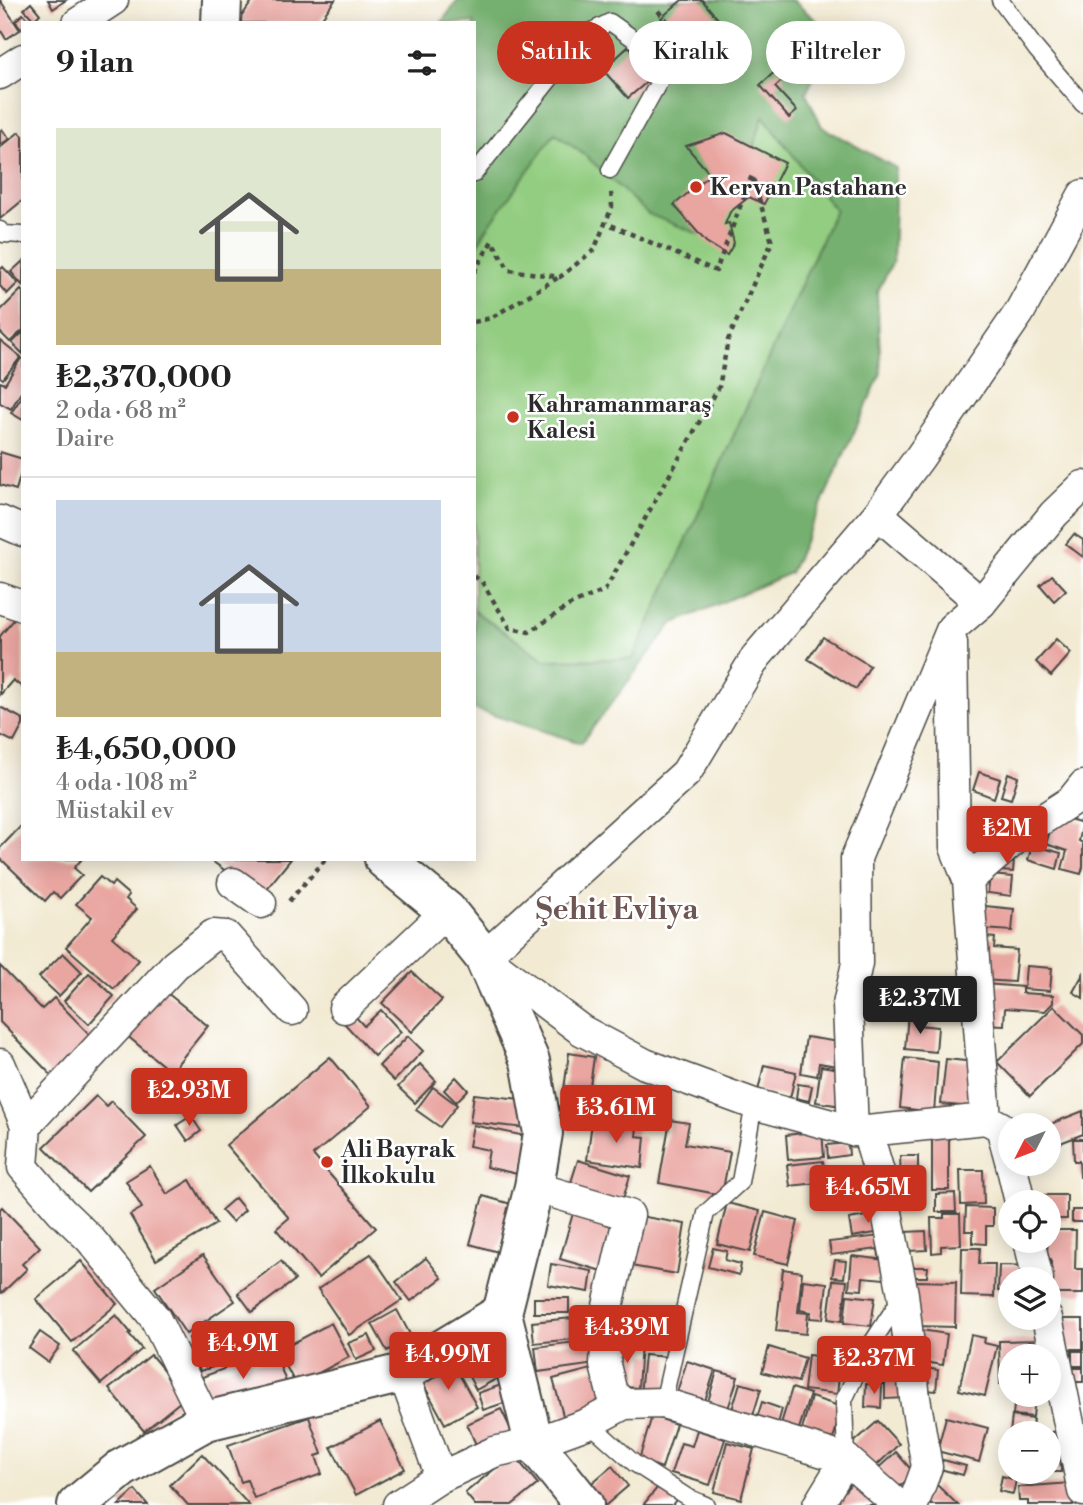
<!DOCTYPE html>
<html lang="tr">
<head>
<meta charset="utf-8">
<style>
	body { margin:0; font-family:"Libre Bodoni",serif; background:#f2f2f2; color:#222; height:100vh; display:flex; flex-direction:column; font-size:26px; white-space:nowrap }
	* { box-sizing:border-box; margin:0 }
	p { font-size:23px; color:#767676 }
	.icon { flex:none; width:38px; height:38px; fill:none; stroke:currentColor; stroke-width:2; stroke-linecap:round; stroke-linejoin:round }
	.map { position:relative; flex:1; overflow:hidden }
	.panel { position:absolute; left:21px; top:21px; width:455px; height:840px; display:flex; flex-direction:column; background:#fff; border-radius:0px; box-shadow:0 4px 18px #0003 }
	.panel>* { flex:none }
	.banner { position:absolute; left:497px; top:21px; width:480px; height:63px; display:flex; gap:14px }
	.needle { width:46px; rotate:228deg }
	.buttons { position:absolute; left:998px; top:1113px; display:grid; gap:14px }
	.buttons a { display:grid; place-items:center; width:63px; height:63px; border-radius:50%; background:#fff; box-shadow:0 4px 18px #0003; font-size:35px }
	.price { position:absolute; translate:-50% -60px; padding:0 16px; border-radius:7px; background:#c8321e; color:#fff; font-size:23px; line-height:46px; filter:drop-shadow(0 2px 4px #0008) }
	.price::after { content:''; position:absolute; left:50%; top:42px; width:21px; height:16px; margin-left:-10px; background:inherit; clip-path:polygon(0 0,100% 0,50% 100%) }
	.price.current { background:#222; color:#fff }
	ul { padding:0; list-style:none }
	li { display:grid; align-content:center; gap:14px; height:371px; padding:0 35px }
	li+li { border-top:2px solid #e0e0e0 }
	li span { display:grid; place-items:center; height:217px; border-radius:0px; color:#555 }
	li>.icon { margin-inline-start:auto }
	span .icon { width:126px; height:126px; fill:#fffc; stroke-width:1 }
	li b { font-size:30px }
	h2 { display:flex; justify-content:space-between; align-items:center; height:84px; padding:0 35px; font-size:30px }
	.pill { padding:0 24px; border-radius:32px; background:#fff; box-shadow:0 4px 18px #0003; font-size:24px; line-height:63px }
	.pill.current { background:#c8321e; color:#fff }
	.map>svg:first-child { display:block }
	.green { fill:#93cd81; stroke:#5f7c56; stroke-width:2 }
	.forest { fill:#76b06f; stroke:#506e4d; stroke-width:2 }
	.building { fill:#e9a5a0 }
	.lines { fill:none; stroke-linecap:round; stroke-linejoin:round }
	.service-casing { stroke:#494844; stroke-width:19 }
	.minor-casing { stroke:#494844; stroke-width:33 }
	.tertiary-casing { stroke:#494844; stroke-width:42 }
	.path { stroke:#494844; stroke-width:4.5; stroke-dasharray:5 5; stroke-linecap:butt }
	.service { stroke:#fff; stroke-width:16 }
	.minor { stroke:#fff; stroke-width:30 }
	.tertiary { stroke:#fff; stroke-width:38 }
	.poi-dot { fill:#c8321e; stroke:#fff; stroke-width:2.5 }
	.labels { text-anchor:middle; stroke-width:5; stroke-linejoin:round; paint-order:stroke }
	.poi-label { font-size:23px; font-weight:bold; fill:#2b2b2b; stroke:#fff; text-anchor:start }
	.district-label { font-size:30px; font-weight:bold; fill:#6e5654; stroke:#fff }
</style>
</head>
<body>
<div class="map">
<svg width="1083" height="1505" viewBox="0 0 1083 1505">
	<rect width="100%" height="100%" fill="#fff"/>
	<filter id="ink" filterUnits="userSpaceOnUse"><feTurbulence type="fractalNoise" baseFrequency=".0143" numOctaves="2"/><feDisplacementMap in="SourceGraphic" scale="14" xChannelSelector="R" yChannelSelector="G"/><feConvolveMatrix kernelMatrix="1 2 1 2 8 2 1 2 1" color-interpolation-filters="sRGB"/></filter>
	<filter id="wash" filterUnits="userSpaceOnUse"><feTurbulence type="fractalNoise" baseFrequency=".00686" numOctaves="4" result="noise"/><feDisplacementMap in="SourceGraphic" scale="28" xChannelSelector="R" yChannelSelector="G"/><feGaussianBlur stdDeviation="1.57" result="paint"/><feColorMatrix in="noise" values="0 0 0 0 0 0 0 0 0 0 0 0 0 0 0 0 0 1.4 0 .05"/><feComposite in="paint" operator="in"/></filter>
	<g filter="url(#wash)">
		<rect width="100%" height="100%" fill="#f2ead3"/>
		<polygon class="green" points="763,115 835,210 633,659 545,660 474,611 474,251 485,231 554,132 586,156 752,152"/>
		<polygon class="forest" points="458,0 792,0 835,36 806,93 822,127 896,168 893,261 877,293 881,373 790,573 672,624 581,743 474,709 474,611 545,660 633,659 835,210 763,116 752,152 716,241 648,214 586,156 555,133 485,231 474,251 474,23 441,23"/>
		<g id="blocks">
			<g class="building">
				<polygon points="0,0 20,30 6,39 0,29"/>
				<polygon points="48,0 66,0 53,9"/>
				<polygon points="253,0 335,0 318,23 237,23"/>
				<polygon points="682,0 702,0 718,19 686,47 661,18"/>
				<polygon points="31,3 40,14 34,20 24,9"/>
				<polygon points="23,14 31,23 23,23 23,30 15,21"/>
				<polygon points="629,46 639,58 651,47 656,53 645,63 655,75 628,98 603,70"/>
				<polygon points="778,69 785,78 775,87 797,111 789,118 760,85"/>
				<polygon points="2,129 9,139 0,145 0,131"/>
				<polygon points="19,132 23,136 23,200 0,219 0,148"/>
				<polygon points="726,133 785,163 764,204 749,197 730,212 725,224 729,223 734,243 727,255 706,242 674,205 710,174 686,146"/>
				<polygon points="23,261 23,286 11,272"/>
				<polygon points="3,267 18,283 7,294 0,286 0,270"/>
				<polygon points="21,290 23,292 23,330 10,342 0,332 0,311"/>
				<polygon points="23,332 23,354 12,343"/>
				<polygon points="0,340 21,357 3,379 0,377"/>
				<polygon points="21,358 23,359 23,389 11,409 0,403 0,382 5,384"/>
				<polygon points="23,395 23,420 11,413"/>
				<polygon points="0,452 23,459 23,466 16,490 0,485"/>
				<polygon points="1074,534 1083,540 1083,557 1066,544"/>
				<polygon points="1052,575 1066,590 1054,601 1040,585"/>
				<polygon points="23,609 23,688 13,680 0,695 0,636"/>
				<polygon points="823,637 870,666 856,689 808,659"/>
				<polygon points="1056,639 1071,653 1051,676 1036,662"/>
				<polygon points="0,707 23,719 23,725 14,742 0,735"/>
				<polygon points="979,772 1000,779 994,798 973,790"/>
				<polygon points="1008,773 1018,777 1011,799 1001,796"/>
				<polygon points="1055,815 1083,823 1079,841 1083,843 1083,867 1081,874 1062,869 1067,851 1046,844"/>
				<polygon points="23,824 23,859 82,859 74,868 82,875 60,898 53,892 45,901 0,858 0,848"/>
				<polygon points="1032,845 1061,853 1057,869 1028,860"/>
				<polygon points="209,859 291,859 261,896"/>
				<polygon points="1002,859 1014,860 1013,872 1000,871"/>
				<polygon points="990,875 1013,877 1011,896 988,893"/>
				<polygon points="100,877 111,886 114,882 129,895 126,899 137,909 112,937 139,960 114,989 66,947 92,917 76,904"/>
				<polygon points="985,906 1014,909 1012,931 983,929"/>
				<polygon points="986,937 995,938 994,948 1017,950 1014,982 982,980"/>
				<polygon points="63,953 82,972 59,996 39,977"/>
				<polygon points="0,966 42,1009 54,998 97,1042 57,1081 0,1022"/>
				<polygon points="1026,966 1052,968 1050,991 1024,989"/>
				<polygon points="412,972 442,1000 412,1032 382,1003"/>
				<polygon points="89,973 114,996 89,1024 64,1001"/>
				<polygon points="1083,974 1083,998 1073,992"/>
				<polygon points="985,984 1022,987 1022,993 1053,995 1053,1003 1045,1011 1005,1008 1004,1025 982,1024"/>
				<polygon points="161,988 208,1026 171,1072 125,1034"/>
				<polygon points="1054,1006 1083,1035 1083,1044 1030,1096 997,1062"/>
				<polygon points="381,1010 401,1032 374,1056 345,1024 354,1015 364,1026"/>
				<polygon points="908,1013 918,1014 917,1025 938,1027 936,1052 905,1049"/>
				<polygon points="408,1036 423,1051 394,1081 379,1066"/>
				<polygon points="806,1037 846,1043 842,1067 819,1063 817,1076 801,1073"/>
				<polygon points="569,1053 594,1057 589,1093 564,1089"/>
				<polygon points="330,1057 371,1106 313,1155 376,1228 318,1278 276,1229 289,1218 226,1145"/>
				<polygon points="905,1058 938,1062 934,1112 900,1108"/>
				<polygon points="946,1059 975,1062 971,1107 941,1104"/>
				<polygon points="420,1064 436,1081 415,1103 398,1087"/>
				<polygon points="764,1065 796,1072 790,1098 758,1091"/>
				<polygon points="821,1066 846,1070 841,1106 816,1102"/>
				<polygon points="456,1077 468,1090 456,1102 444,1090"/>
				<polygon points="798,1084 812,1086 809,1101 796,1098"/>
				<polygon points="433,1087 457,1105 440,1127 416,1110"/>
				<polygon points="474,1094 529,1100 526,1128 470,1122"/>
				<polygon points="96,1096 106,1106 111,1101 146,1137 88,1192 44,1147"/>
				<polygon points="1083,1111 1083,1134 1048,1148 1048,1125"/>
				<polygon points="191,1116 201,1131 188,1141 177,1125"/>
				<polygon points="670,1120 689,1123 685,1144 730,1152 722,1195 659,1183"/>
				<polygon points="592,1122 637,1128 636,1136 645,1137 642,1168 587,1160"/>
				<polygon points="473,1125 530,1137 522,1175 486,1167 489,1150 469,1146"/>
				<polygon points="822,1131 824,1157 788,1160 786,1135"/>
				<rect x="932" y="1132" width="17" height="58"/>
				<polygon points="1073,1139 1083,1139 1083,1177 1080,1177 1079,1161 1074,1161"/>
				<polygon points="848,1143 849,1155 828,1158 827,1145"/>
				<polygon points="900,1156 918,1156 918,1176 901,1177"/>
				<polygon points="578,1160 630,1176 620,1208 568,1192"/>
				<polygon points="823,1161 826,1182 790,1186 787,1165"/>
				<polygon points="150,1166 167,1194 190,1180 216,1224 156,1260 130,1215 142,1208 126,1181"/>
				<polygon points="960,1170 983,1170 984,1204 961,1205"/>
				<polygon points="955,1193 956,1212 936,1212 936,1194"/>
				<polygon points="1037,1195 1067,1195 1067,1219 1048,1219 1048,1202 1037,1202"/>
				<polygon points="483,1196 511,1204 498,1252 470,1244"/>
				<polygon points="235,1198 245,1210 232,1222 221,1210"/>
				<polygon points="727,1203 760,1211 750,1252 717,1244"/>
				<polygon points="575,1206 625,1221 609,1273 560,1259"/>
				<polygon points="2,1207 40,1247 22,1264 27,1269 2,1293 0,1291 0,1209"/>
				<polygon points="966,1207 993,1208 993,1226 986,1226 986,1244 973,1243 973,1231 965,1231"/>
				<rect x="1072" y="1210" width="11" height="12"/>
				<polygon points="765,1212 798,1221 788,1264 754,1256"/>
				<polygon points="883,1213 887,1231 852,1237 849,1219"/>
				<polygon points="944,1214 960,1214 961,1245 941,1246 941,1252 932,1253 931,1218 944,1218"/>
				<polygon points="634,1215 685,1224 677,1274 625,1265"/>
				<polygon points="1048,1230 1076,1230 1075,1269 1083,1269 1083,1294 1051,1294 1051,1259 1047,1259"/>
				<polygon points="926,1231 927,1250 906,1251 904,1232"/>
				<polygon points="889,1235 892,1255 879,1256 878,1249 831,1255 829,1242"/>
				<polygon points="713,1248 727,1251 725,1260 741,1264 739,1275 708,1267"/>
				<polygon points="962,1248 980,1248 979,1264 995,1264 994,1297 961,1296"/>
				<polygon points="371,1254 402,1300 349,1335 318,1289"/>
				<polygon points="203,1255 235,1301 186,1334 155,1288"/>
				<polygon points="852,1256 886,1260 884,1279 863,1277 862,1290 849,1289"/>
				<polygon points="426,1258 442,1278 411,1301 396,1282"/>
				<polygon points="835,1260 846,1261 844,1278 832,1277"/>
				<polygon points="81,1261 117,1304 72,1342 36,1299"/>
				<polygon points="281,1261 295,1280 252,1312 238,1293"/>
				<polygon points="551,1264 592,1271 589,1292 548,1285"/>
				<polygon points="999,1265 1032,1266 1032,1279 1010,1279 1010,1292 998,1291"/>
				<polygon points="912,1267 928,1267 927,1277 912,1277"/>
				<polygon points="783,1269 802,1272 798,1312 808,1313 806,1334 776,1331"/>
				<polygon points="803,1280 827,1283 823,1319 810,1318 811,1312 800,1310"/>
				<polygon points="833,1280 847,1281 842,1321 828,1319"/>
				<polygon points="915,1281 956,1282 955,1327 914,1326"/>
				<polygon points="847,1295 875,1298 871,1326 844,1323"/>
				<rect x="534" y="1298" width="35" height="15"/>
				<polygon points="397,1310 412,1338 387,1351 372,1324"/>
				<polygon points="660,1314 676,1314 675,1344 658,1344"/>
				<polygon points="116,1315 131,1333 129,1334 142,1349 101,1384 73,1351"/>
				<polygon points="572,1318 574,1339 534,1343 532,1322"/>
				<rect x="1060" y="1319" width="23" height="30"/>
				<polygon points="331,1323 349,1357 296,1385 278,1351"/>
				<polygon points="232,1325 243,1358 200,1371 189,1338"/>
				<polygon points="921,1330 947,1334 943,1365 917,1361"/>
				<polygon points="40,1332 60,1346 48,1362 29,1348"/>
				<polygon points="369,1335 376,1351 356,1360 348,1343"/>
				<polygon points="971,1335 985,1338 984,1343 997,1346 985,1396 959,1390"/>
				<polygon points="600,1339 603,1363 538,1372 535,1347"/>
				<polygon points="497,1340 513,1370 476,1390 460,1360"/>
				<polygon points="1043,1340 1044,1356 1010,1356 1010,1383 1000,1384 999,1341"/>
				<polygon points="615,1343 641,1344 638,1388 613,1386"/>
				<polygon points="769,1347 805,1358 798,1382 762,1372"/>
				<rect x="1072" y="1351" width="11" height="15"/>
				<polygon points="151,1355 186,1397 144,1431 109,1389"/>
				<polygon points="276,1355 286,1382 214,1409 202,1377 250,1359 252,1364"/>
				<polygon points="644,1355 669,1357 665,1397 640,1395"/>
				<polygon points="808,1355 841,1359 837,1394 804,1390"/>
				<polygon points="905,1355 906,1398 885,1399 885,1383 871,1383 871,1356"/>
				<polygon points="452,1361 477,1407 445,1424 420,1378"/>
				<polygon points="687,1361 715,1370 703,1407 675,1398"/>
				<polygon points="917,1367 938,1370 936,1391 915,1389"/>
				<polygon points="595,1368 614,1407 564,1419 553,1379"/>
				<rect x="1072" y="1368" width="11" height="14"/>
				<polygon points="717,1371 738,1377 727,1412 707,1405"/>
				<polygon points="740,1383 761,1389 752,1419 731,1413"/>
				<polygon points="504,1384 510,1401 483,1410 478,1393"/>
				<polygon points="866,1384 882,1385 881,1408 865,1407"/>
				<polygon points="792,1388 810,1394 798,1432 780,1427"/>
				<polygon points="1015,1395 1035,1396 1033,1417 1013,1415"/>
				<polygon points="811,1397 842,1407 832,1443 801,1433"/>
				<polygon points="762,1402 782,1409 777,1427 756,1421"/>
				<polygon points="501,1409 515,1438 480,1454 467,1424"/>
				<polygon points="652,1416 676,1424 662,1468 639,1460"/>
				<polygon points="1012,1416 1033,1419 1031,1433 1010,1433"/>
				<polygon points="309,1417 322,1454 316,1456 322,1474 254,1498 247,1480 241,1482 228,1445"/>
				<polygon points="946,1417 988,1428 979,1462 937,1451"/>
				<polygon points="380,1421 405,1469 356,1495 331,1447"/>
				<polygon points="878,1421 899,1444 874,1468 852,1444"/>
				<polygon points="697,1430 725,1439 710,1485 671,1473 681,1443 692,1446"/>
				<polygon points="1048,1432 1059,1432 1061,1472 1048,1472"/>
				<polygon points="727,1442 754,1449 741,1499 714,1492"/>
				<polygon points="896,1452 914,1473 894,1492 875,1471"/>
				<polygon points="202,1454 249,1505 188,1505 170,1485"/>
				<polygon points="513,1454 538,1484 512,1505 475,1505 465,1493"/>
				<polygon points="943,1460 966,1466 963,1475 940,1469"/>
				<polygon points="612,1466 628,1486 606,1505 603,1505 587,1487"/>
				<polygon points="858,1475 878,1505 833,1505"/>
				<polygon points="1002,1476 1016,1480 1013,1494 999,1491"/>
				<polygon points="662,1482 679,1496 672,1505 643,1505"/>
				<polygon points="1071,1483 1073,1505 1028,1505 1028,1501 1019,1501 1018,1487"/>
				<polygon points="937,1485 958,1505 919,1505"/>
				<polygon points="135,1490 148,1505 119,1505"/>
			</g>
		</g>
	</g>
	<g filter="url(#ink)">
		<use href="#blocks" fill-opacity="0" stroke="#494844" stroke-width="2"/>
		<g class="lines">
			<g class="service-casing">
				<g id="service">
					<polyline points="1000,0 1036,49 1083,104"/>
					<polyline points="474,174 586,34 610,22 669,64 610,170"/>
					<polyline points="0,230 3,234 23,235"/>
					<polyline points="663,1403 706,1213 740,1182 754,1104"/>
					<polyline points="589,1423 634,1463 687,1497 706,1505"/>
					<polyline points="846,1459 844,1400 868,1349 901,1298"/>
				</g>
			</g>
			<g class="minor-casing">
				<g id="minor">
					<polyline points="78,23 113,0"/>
					<polyline points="0,74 23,59"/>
					<polyline points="878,514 981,603"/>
					<polyline points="0,521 23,531"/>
					<polyline points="0,598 23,606"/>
					<polyline points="952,643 955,847 968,880 986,1119 1001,1127 1010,1160"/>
					<polyline points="968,880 1026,830 1071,801 1083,786"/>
					<polyline points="233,883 261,903"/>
					<polyline points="344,1008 447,911"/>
					<polyline points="0,1064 26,1125 23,1167 61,1211 90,1239 155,1318 206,1421"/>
					<polyline points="986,1119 867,1131 853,1131 754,1104 645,1064 581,1030 484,957 686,773 756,657 878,514 920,457 1019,313 1083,195"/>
					<polyline points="26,1125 175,965 213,935 226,936 292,1010"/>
					<polyline points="853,1131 848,1005 857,963 856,858 952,628 981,603 1054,514 1083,486"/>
					<polyline points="867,1131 879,1172 903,1294 915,1398 927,1467 913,1505"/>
					<polyline points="1011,1164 1020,1202"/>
					<polyline points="534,1187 629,1215 608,1306 605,1365 612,1393 624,1404"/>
					<polyline points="1029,1241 1038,1279"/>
					<polyline points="1047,1318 1083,1491"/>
					<polyline points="403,1373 441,1477"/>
					<polyline points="398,1505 441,1477 494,1452 534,1443 589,1423 624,1404 663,1403 846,1459 898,1505"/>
					<polyline points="818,1505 846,1459"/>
				</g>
			</g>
			<g class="tertiary-casing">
				<g id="tertiary">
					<polyline points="221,23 222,0"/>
					<polyline points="384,859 447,911 484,957 530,1061 543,1133 534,1187 502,1313 534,1443 584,1505"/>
					<polyline points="77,1505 122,1468 206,1421 403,1373 502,1313"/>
				</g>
			</g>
			<g class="path">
				<polyline points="658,11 684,39 679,48"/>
				<polyline points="474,272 492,241 509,270 560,277 594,250 612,207 611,188"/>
				<polyline points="474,322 491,318 559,277"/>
				<polyline points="474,576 482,582 510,628 529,632 570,605 605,590 719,387 728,340 772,242 752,175 716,271 606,223"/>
				<polyline points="289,901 326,859"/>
			</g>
			<use href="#service" class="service"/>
			<use href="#minor" class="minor"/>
			<use href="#tertiary" class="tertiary"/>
		</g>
	</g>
	<g class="poi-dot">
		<circle cx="696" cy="187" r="7"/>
		<circle cx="513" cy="417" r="7"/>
		<circle cx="327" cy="1162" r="7"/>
	</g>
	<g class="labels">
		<g class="poi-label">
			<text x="710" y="195">Kervan Pastahane</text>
			<text x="527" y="412">Kahramanmaraş<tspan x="527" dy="26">Kalesi</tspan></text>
			<text x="341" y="1157">Ali Bayrak<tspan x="341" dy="26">İlkokulu</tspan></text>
		</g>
		<g class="district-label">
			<text x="617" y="919">Şehit Evliya</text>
		</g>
	</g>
</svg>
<div class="buttons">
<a><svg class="needle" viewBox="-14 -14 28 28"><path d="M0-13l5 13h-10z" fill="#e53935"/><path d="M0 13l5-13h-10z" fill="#767676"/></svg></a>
<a><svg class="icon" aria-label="locate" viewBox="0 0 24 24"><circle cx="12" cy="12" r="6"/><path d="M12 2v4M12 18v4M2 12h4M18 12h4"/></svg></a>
<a><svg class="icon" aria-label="layers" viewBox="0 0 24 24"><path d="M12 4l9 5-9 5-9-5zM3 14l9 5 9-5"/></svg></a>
<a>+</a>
<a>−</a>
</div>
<b class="price" style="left:1007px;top:866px">₺2M</b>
<b class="price current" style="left:920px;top:1036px">₺2.37M</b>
<b class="price" style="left:189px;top:1128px">₺2.93M</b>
<b class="price" style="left:616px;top:1145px">₺3.61M</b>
<b class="price" style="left:868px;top:1225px">₺4.65M</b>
<b class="price" style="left:627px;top:1365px">₺4.39M</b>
<b class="price" style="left:243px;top:1381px">₺4.9M</b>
<b class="price" style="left:448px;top:1392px">₺4.99M</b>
<b class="price" style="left:874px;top:1396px">₺2.37M</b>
<div class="banner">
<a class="pill current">Satılık</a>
<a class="pill">Kiralık</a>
<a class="pill">Filtreler</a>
</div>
<section class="panel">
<h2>9 ilan<svg class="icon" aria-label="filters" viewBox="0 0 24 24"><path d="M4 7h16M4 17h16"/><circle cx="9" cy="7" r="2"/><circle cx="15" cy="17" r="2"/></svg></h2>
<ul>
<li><span style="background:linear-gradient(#dfe7d0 65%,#c2b280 0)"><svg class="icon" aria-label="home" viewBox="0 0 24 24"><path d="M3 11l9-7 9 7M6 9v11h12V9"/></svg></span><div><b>₺2,370,000</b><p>2 oda · 68 m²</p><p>Daire</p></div></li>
<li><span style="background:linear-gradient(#c9d6e8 70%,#c2b280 0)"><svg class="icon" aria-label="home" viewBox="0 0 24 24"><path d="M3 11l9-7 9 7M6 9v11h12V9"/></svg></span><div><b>₺4,650,000</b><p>4 oda · 108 m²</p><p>Müstakil ev</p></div></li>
</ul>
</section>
</div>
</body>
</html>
